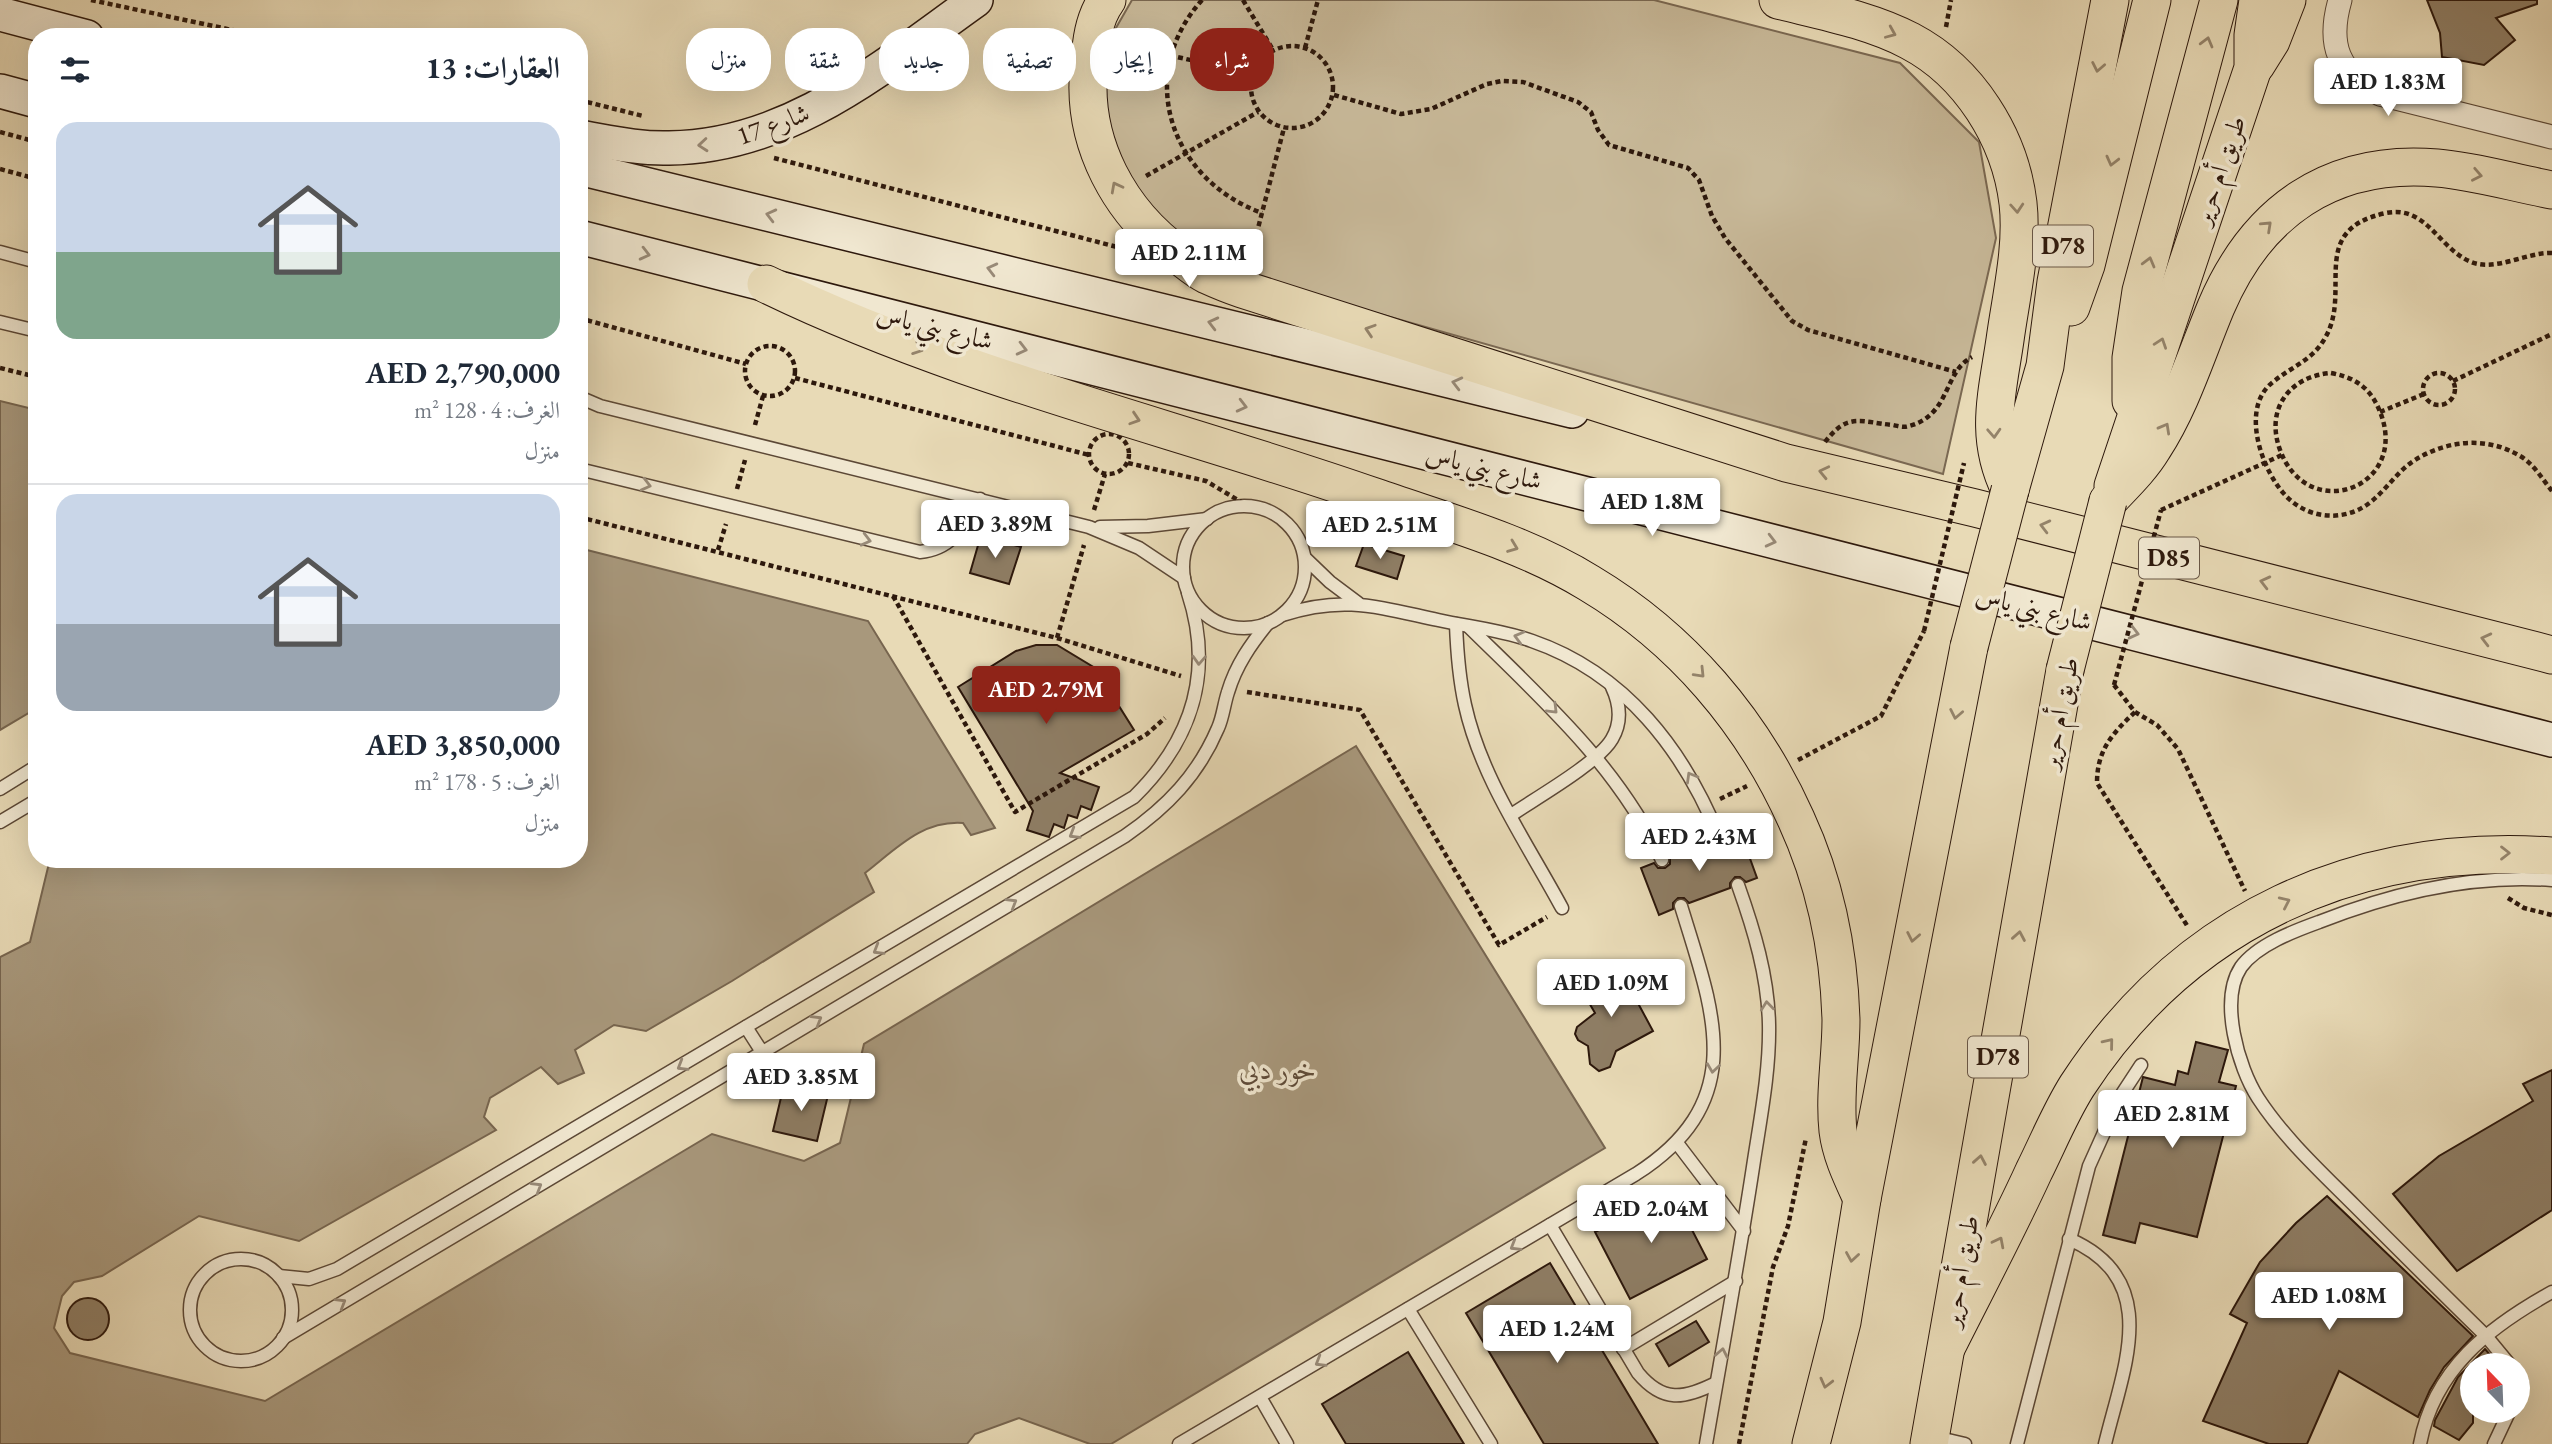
<!DOCTYPE html>
<html lang="ar">
<head>
<meta charset="utf-8">
<style>
	body { margin:0; font-family:"EB Garamond",Amiri,serif; background:#f6f6f7; color:#1f2937; direction:rtl; height:100vh; display:flex; flex-direction:column; font-size:26px; white-space:nowrap }
	* { box-sizing:border-box; margin:0 }
	p { font-size:23px; color:#747a83 }
	.icon { flex:none; width:38px; height:38px; fill:none; stroke:currentColor; stroke-width:2; stroke-linecap:round; stroke-linejoin:round }
	.map { position:relative; flex:1; overflow:hidden; direction:ltr }
	.drawer { position:absolute; left:28px; top:28px; width:560px; height:840px; display:flex; flex-direction:column; background:#fff; border-radius:28px; box-shadow:0 7px 28px #0002; direction:rtl }
	.drawer>* { flex:none }
	.banner { position:absolute; left:609px; top:28px; width:665px; height:63px; direction:rtl; display:flex; gap:14px }
	.needle { width:46px; rotate:337deg }
	.controls { position:absolute; left:2460px; top:1353px; display:grid; gap:14px }
	.controls a { display:grid; place-items:center; width:70px; height:70px; border-radius:50%; background:#fff; box-shadow:0 7px 28px #0002; font-size:35px }
	.price { position:absolute; translate:-50% -60px; padding:0 16px; border-radius:7px; background:#fff; color:#222; font-size:23px; line-height:46px; filter:drop-shadow(0 2px 4px #0008) }
	.price::after { content:''; position:absolute; left:50%; top:42px; width:21px; height:16px; margin-left:-10px; background:inherit; clip-path:polygon(0 0,100% 0,50% 100%) }
	.price.current { background:#8f2418; color:#fff }
	ul { padding:0; list-style:none }
	li { display:grid; align-content:center; gap:14px; height:371px; padding:0 28px }
	li+li { border-top:2px solid #e0e1e3 }
	li span { display:grid; place-items:center; height:217px; border-radius:21px; color:#555 }
	li>.icon { margin-inline-start:auto }
	span .icon { width:126px; height:126px; fill:#fffc; stroke-width:1 }
	li b { font-size:30px }
	h2 { display:flex; justify-content:space-between; align-items:center; height:84px; padding:0 28px; font-size:30px }
	.tag { padding:0 24px; border-radius:28px; background:#fff; box-shadow:0 7px 28px #0002; font-size:24px; line-height:63px }
	.tag.current { background:#8f2418; color:#fff }
	.map>svg:first-child { display:block }
	.green { fill:#c8b999; stroke:#7a6852; stroke-width:2 }
	.water { fill:#a8987c; stroke:#77654f; stroke-width:2 }
	.building { fill:#8e7d64; stroke:#2d180c; stroke-width:2 }
	.lines { fill:none; stroke-linecap:round; stroke-linejoin:round }
	.lane-casing { stroke:#5c4836; stroke-width:15 }
	.street-casing { stroke:#5c4836; stroke-width:25 }
	.secondary-casing { stroke:#2d180c; stroke-width:36 }
	.primary-casing { stroke:#2d180c; stroke-width:39 }
	.path { stroke:#2d180c; stroke-width:4.5; stroke-dasharray:5 3.5; stroke-linecap:butt }
	.lane { stroke:#f0e7d0; stroke-width:12 }
	.street { stroke:#f0e7d0; stroke-width:23 }
	.secondary { stroke:#f0e7d0; stroke-width:33 }
	.primary { stroke:#e8dab6; stroke-width:37 }
	.primary-bridge-casing { stroke:#2d180c; stroke-width:39; stroke-linecap:butt }
	.path-bridge { stroke:#2d180c; stroke-width:4.5; stroke-dasharray:5 3.5; stroke-linecap:butt }
	.primary-bridge { stroke:#e8dab6; stroke-width:37 }
	.oneway { stroke:#94836a }
	.oneway2 { stroke:#988a78 }
	.labels { text-anchor:middle; stroke-width:7; stroke-linejoin:round; paint-order:stroke }
	.shield { fill:#f0e7d0; stroke:#685647; stroke-width:2 }
	.shield-label { font-size:24px; font-weight:bold; fill:#2d180c }
	.street-label { font-size:26px; fill:#2d180c; stroke:#f0e7d0 }
	.water-label { font-size:28px; font-style:italic; fill:#5e4b39; stroke:#f0e7d0 }
</style>
</head>
<body>
<div class="map">
<svg width="2552" height="1444" viewBox="0 0 2552 1444">
	<rect width="100%" height="100%" fill="#e8dab6"/>
	<filter id="stains"><feTurbulence type="fractalNoise" baseFrequency=".00286" numOctaves="4"/><feColorMatrix values="0 0 0 0 .2 0 0 0 0 .09 0 0 0 0 .02 0 0 0 .5 -.17"/></filter>
	<radialGradient id="worn" r=".72"><stop offset=".6" stop-color="#630" stop-opacity="0"/><stop offset="1" stop-color="#630" stop-opacity=".3"/></radialGradient>
	<polygon class="green" points="1132,0 1654,0 1900,63 1979,142 1996,238 1943,474 1193,261 1132,207 1104,109 1105,47"/>
	<g class="water">
		<polygon points="0,401 37,410 37,708 0,730"/>
		<path d="M579 548 868 621 995 828 971 835 963 823C922 820 896 849 865 873L874 892 732 981 646 1031 614 1025 575 1050 584 1073 558 1084 541 1067 490 1098 484 1117 496 1130 299 1241 199 1216 102 1276 74 1282 62 1296 54 1328 70 1353 265 1401 712 1134 804 1161 840 1143 864 1044 1356 746 1605 1148 1111 1444H1090L1019 1418 975 1434 967 1444H0V957L30 942 50 859H579Z"/>
	</g>
	<g class="building">
		<polygon points="2427,0 2537,0 2537,4 2496,18 2515,40 2484,65 2442,57 2440,33"/>
		<polygon points="981,535 1021,547 1009,584 970,573"/>
		<polygon points="1364,544 1404,556 1397,579 1356,566"/>
		<polygon points="1036,645 1057,645 1095,668 1134,730 1060,773 1099,787 1091,810 1081,806 1077,818 1068,815 1064,828 1054,824 1049,837 1027,830 1033,811 958,687 1016,651"/>
		<polygon points="1740,831 1757,878 1746,882 1740,877 1735,877 1730,883 1730,888 1689,903 1684,898 1678,898 1673,903 1673,909 1659,915 1641,868 1654,863 1658,868 1665,868 1670,864 1670,857 1712,842 1715,846 1723,847 1727,844 1728,835"/>
		<polygon points="1619,968 1653,1031 1616,1051 1610,1067 1599,1071 1590,1064 1588,1046 1578,1040 1575,1034 1577,1027 1595,1013 1581,989"/>
		<polygon points="2196,1042 2228,1050 2219,1082 2236,1086 2197,1237 2140,1223 2135,1243 2103,1235 2143,1077 2175,1085 2178,1071 2188,1074"/>
		<polygon points="2552,1070 2552,1210 2457,1271 2393,1194 2439,1156 2533,1101 2523,1084"/>
		<polygon points="784,1085 828,1095 817,1141 773,1131"/>
		<polygon points="1672,1191 1707,1259 1630,1299 1595,1232"/>
		<polygon points="2327,1196 2473,1336 2444,1367 2430,1390 2418,1417 2339,1371 2307,1444 2269,1444 2203,1421 2247,1323 2230,1314 2260,1262 2296,1223"/>
		<polygon points="1550,1263 1658,1444 1544,1444 1466,1313"/>
		<circle cx="88" cy="1319" r="21"/>
		<polygon points="1696,1321 1709,1342 1669,1366 1656,1344"/>
		<polygon points="2485,1349 2499,1365 2473,1365 2473,1423 2459,1440 2434,1426 2435,1420 2458,1377"/>
		<polygon points="1408,1352 1464,1444 1346,1444 1322,1404"/>
	</g>
	<g class="lines">
		<g class="lane-casing">
			<g id="lane">
				<polyline points="0,252 37,262"/>
				<polyline points="0,322 37,331"/>
				<polyline points="579,397 600,406 1089,527 1139,548 1184,578"/>
				<path d="M579 469 920 552C953 549 964 525 980 499"/>
				<circle cx="1244" cy="567" r="61"/>
				<polyline points="1100,527 1148,526 1207,519"/>
				<polyline points="1305,558 1330,582 1358,603"/>
				<path d="M1282 615C1344 595 1377 607 1438 620 1469 627 1502 630 1532 641 1625 673 1684 750 1720 839"/>
				<path d="M1456 624C1457 651 1459 678 1465 705 1481 778 1527 843 1562 908"/>
				<path d="M1469 627C1542 699 1618 766 1662 860"/>
				<polyline points="0,789 37,766"/>
				<path d="M1511 815C1536 798 1598 763 1612 739 1622 722 1620 704 1612 687"/>
				<polyline points="0,822 37,800"/>
				<polyline points="746,1027 762,1052"/>
				<polyline points="1677,1143 1744,1231"/>
				<path d="M1550 1225 1638 1373C1663 1403 1684 1399 1716 1383"/>
				<path d="M2069 1239C2164 1280 2123 1368 2105 1444"/>
				<circle cx="241" cy="1310" r="51"/>
				<path d="M279 1276 309 1279 337 1269 1134 797C1192 740 1214 672 1188 593"/>
				<polyline points="1408,1309 1491,1444"/>
				<path d="M283 1338 1125 836C1167 807 1198 775 1218 728 1223 717 1224 704 1228 692 1236 665 1251 644 1268 623"/>
				<polyline points="1623,1349 1736,1281"/>
				<path d="M2510 1365 2486 1336C2442 1293 2398 1249 2354 1205 2321 1172 2284 1138 2258 1098 2238 1067 2219 1000 2241 967 2257 945 2294 931 2319 922 2392 893 2472 874 2552 880"/>
				<polyline points="2518,1374 2522,1383 2518,1398"/>
				<polyline points="1260,1397 1287,1444"/>
				<polyline points="1935,1437 1965,1444"/>
				<path d="M1179 1444 1636 1174C1750 1101 1714 1013 1681 906"/>
				<path d="M1706 1444C1722 1351 1739 1259 1753 1167 1760 1120 1770 1072 1769 1024 1768 976 1754 930 1738 885"/>
				<polyline points="2017,1444 2089,1166 2120,1097 2141,1065"/>
				<path d="M2420 1444C2434 1369 2489 1327 2552 1292"/>
				<polyline points="2494,1444 2510,1410"/>
			</g>
		</g>
		<g class="street-casing">
			<path id="street" d="M2340 0C2327 45 2338 73 2380 94L2552 137"/>
		</g>
		<g class="secondary-casing">
			<g id="secondary">
				<polyline points="0,14 87,37"/>
				<polyline points="0,91 37,101"/>
				<path d="M579 137C609 142 639 149 669 148 790 147 883 66 976 0"/>
				<polyline points="579,168 1572,411"/>
				<polyline points="579,237 2552,740"/>
			</g>
		</g>
		<g class="primary-casing">
			<g id="primary">
				<path d="M1107 0C1093 19 1091 44 1089 67 1081 143 1120 213 1180 256 1189 263 1197 270 1207 275 1218 280 1230 285 1242 289L1786 463 1975 508 2552 655"/>
				<path d="M1778 0C1822 11 1870 20 1910 41 1969 72 2010 137 2018 203 2023 247 2011 296 2005 340 1997 395 1984 437 2010 490"/>
				<polyline points="2256,65 2271,41 2287,0"/>
				<path d="M766 284C959 378 1172 426 1375 497 1447 522 1524 543 1589 583 1681 638 1752 721 1796 819 1825 882 1839 951 1841 1020 1841 1057 1834 1094 1838 1131 1841 1155 1852 1177 1862 1199"/>
				<polyline points="2071,307 2086,265 2152,0"/>
				<polyline points="2131,401 2131,358 2141,291 2219,0"/>
				<polyline points="2113,486 2253,68 2253,35 2258,0"/>
				<polyline points="2010,490 2045,366 2056,282 2110,0"/>
				<path d="M2108 501C2124 484 2141 468 2153 448 2181 405 2196 355 2216 307 2257 211 2331 159 2437 168 2475 171 2514 183 2552 190"/>
				<path d="M1947 1346C1976 1288 2007 1230 2034 1171 2048 1143 2060 1113 2077 1086 2186 919 2356 843 2552 856"/>
				<polyline points="1811,1444 1842,1322 1862,1199 1969,647"/>
				<polyline points="1929,1444 2065,670"/>
			</g>
		</g>
		<g class="path">
			<polyline points="91,0 265,37"/>
			<path d="M1202 0C1134 76 1171 180 1262 213"/>
			<polyline points="1243,0 1273,50"/>
			<polyline points="1946,27 1951,0"/>
			<polyline points="1120,44 1252,74"/>
			<circle cx="1292" cy="87" r="41"/>
			<polyline points="1305,48 1318,0"/>
			<polyline points="1334,95 1401,114 1431,109 1487,84 1502,81 1523,82 1578,102 1591,112 1598,130 1609,145 1688,168 1699,180 1712,216 1725,238 1792,321 1808,330 1956,372"/>
			<polyline points="579,100 643,116"/>
			<polyline points="0,132 37,142"/>
			<polyline points="774,158 1125,249"/>
			<polyline points="0,169 37,179"/>
			<polyline points="1146,176 1258,112"/>
			<path d="M2552 253C2526 252 2494 273 2469 261 2438 247 2426 205 2386 213 2306 230 2353 291 2325 338 2313 360 2291 367 2273 382 2239 408 2262 471 2286 496 2308 519 2343 522 2368 504 2386 491 2397 471 2415 460 2447 440 2487 436 2520 456 2533 463 2543 480 2552 491"/>
			<polyline points="1250,259 1284,128"/>
			<polyline points="579,318 746,364"/>
			<circle cx="770" cy="371" r="25"/>
			<polyline points="0,368 37,377"/>
			<path d="M2331 373C2352 377 2367 385 2377 405 2417 486 2306 529 2279 447 2266 407 2291 376 2331 373Z"/>
			<circle cx="2439" cy="389" r="16"/>
			<polyline points="795,378 1089,455"/>
			<polyline points="2453,381 2552,334"/>
			<polyline points="2380,412 2424,394"/>
			<polyline points="755,425 763,396"/>
			<circle cx="1109" cy="454" r="20"/>
			<path d="M1825 442C1848 412 1860 422 1893 425 1898 426 1904 428 1909 426 1951 415 1943 372 1972 357"/>
			<polyline points="1128,463 1206,481 1248,506"/>
			<polyline points="737,489 745,460"/>
			<polyline points="1094,510 1105,474"/>
			<polyline points="2161,510 2282,455"/>
			<polyline points="579,517 1057,638 1181,676"/>
			<polyline points="718,550 726,524"/>
			<polyline points="893,596 1015,812 1147,734 1165,718"/>
			<polyline points="1057,638 1084,545"/>
			<polyline points="2114,685 2135,712 2157,725 2178,749 2245,891"/>
			<polyline points="1247,692 1360,710 1499,945 1547,917"/>
			<path d="M2135 712C2112 734 2097 750 2097 783L2188 927"/>
			<polyline points="1798,760 1881,716 1924,631"/>
			<polyline points="1720,799 1747,786"/>
			<polyline points="2508,898 2524,908 2552,915"/>
			<polyline points="1739,1444 1773,1267 1788,1226 1806,1138"/>
		</g>
		<use href="#lane" class="lane"/>
		<use href="#street" class="street"/>
		<use href="#secondary" class="secondary"/>
		<use href="#primary" class="primary"/>
		<g class="primary-bridge-casing">
			<g id="primary-bridge">
				<polyline points="1969,647 2010,490"/>
				<polyline points="2065,670 2108,501"/>
			</g>
		</g>
		<g class="path-bridge">
			<polyline points="1924,631 1964,463"/>
			<polyline points="2114,685 2161,510"/>
		</g>
		<use href="#primary-bridge" class="primary-bridge"/>
	</g>
	<defs><path id="oneway-chevron" d="M-2-3.5L2.5 0L-2 3.5" fill="none" stroke-width="1.6" stroke-linecap="round" stroke-linejoin="round" transform="scale(1.75)"/></defs>
	<g class="oneway">
		<use href="#oneway-chevron" transform="translate(1891 33) rotate(23)"/>
		<use href="#oneway-chevron" transform="translate(2207 42) rotate(-75)"/>
		<use href="#oneway-chevron" transform="translate(2098 67) rotate(101)"/>
		<use href="#oneway-chevron" transform="translate(2112 161) rotate(104)"/>
		<use href="#oneway-chevron" transform="translate(2477 175) rotate(11)"/>
		<use href="#oneway-chevron" transform="translate(1116 187) rotate(-118)"/>
		<use href="#oneway-chevron" transform="translate(2017 208) rotate(86)"/>
		<use href="#oneway-chevron" transform="translate(2267 226) rotate(-43)"/>
		<use href="#oneway-chevron" transform="translate(2149 262) rotate(-75)"/>
		<use href="#oneway-chevron" transform="translate(1370 330) rotate(-162)"/>
		<use href="#oneway-chevron" transform="translate(2161 343) rotate(-71)"/>
		<use href="#oneway-chevron" transform="translate(918 349) rotate(20)"/>
		<use href="#oneway-chevron" transform="translate(1135 419) rotate(18)"/>
		<use href="#oneway-chevron" transform="translate(2165 428) rotate(-61)"/>
		<use href="#oneway-chevron" transform="translate(1994 433) rotate(87)"/>
		<use href="#oneway-chevron" transform="translate(1824 472) rotate(-167)"/>
		<use href="#oneway-chevron" transform="translate(2045 526) rotate(-166)"/>
		<use href="#oneway-chevron" transform="translate(1513 547) rotate(21)"/>
		<use href="#oneway-chevron" transform="translate(2265 582) rotate(-166)"/>
		<use href="#oneway-chevron" transform="translate(2486 639) rotate(-166)"/>
		<use href="#oneway-chevron" transform="translate(1700 673) rotate(46)"/>
		<use href="#oneway-chevron" transform="translate(1956 714) rotate(101)"/>
		<use href="#oneway-chevron" transform="translate(2505 853)"/>
		<use href="#oneway-chevron" transform="translate(2285 902) rotate(-25)"/>
		<use href="#oneway-chevron" transform="translate(2019 936) rotate(-80)"/>
		<use href="#oneway-chevron" transform="translate(1913 937) rotate(101)"/>
		<use href="#oneway-chevron" transform="translate(2109 1043) rotate(-51)"/>
		<use href="#oneway-chevron" transform="translate(1980 1160) rotate(-80)"/>
		<use href="#oneway-chevron" transform="translate(1999 1242) rotate(-63)"/>
		<use href="#oneway-chevron" transform="translate(1852 1257) rotate(99)"/>
		<use href="#oneway-chevron" transform="translate(1826 1383) rotate(104)"/>
	</g>
	<g class="oneway2">
		<use href="#oneway-chevron" transform="translate(703 145) rotate(175)"/>
		<use href="#oneway-chevron" transform="translate(771 215) rotate(-166)"/>
		<use href="#oneway-chevron" transform="translate(645 254) rotate(14)"/>
		<use href="#oneway-chevron" transform="translate(992 269) rotate(-166)"/>
		<use href="#oneway-chevron" transform="translate(1213 323) rotate(-166)"/>
		<use href="#oneway-chevron" transform="translate(1022 349) rotate(14)"/>
		<use href="#oneway-chevron" transform="translate(1457 383) rotate(-166)"/>
		<use href="#oneway-chevron" transform="translate(1242 406) rotate(14)"/>
		<use href="#oneway-chevron" transform="translate(646 485) rotate(14)"/>
		<use href="#oneway-chevron" transform="translate(866 540) rotate(14)"/>
		<use href="#oneway-chevron" transform="translate(1771 541) rotate(14)"/>
		<use href="#oneway-chevron" transform="translate(2134 633) rotate(14)"/>
		<use href="#oneway-chevron" transform="translate(1519 637) rotate(-165)"/>
		<use href="#oneway-chevron" transform="translate(1199 660) rotate(93)"/>
		<use href="#oneway-chevron" transform="translate(1553 709) rotate(45)"/>
		<use href="#oneway-chevron" transform="translate(1691 777) rotate(-120)"/>
		<use href="#oneway-chevron" transform="translate(1074 834) rotate(149)"/>
		<use href="#oneway-chevron" transform="translate(1012 903) rotate(-31)"/>
		<use href="#oneway-chevron" transform="translate(878 950) rotate(149)"/>
		<use href="#oneway-chevron" transform="translate(1767 1006) rotate(-96)"/>
		<use href="#oneway-chevron" transform="translate(817 1020) rotate(-31)"/>
		<use href="#oneway-chevron" transform="translate(682 1066) rotate(149)"/>
		<use href="#oneway-chevron" transform="translate(1713 1068) rotate(98)"/>
		<use href="#oneway-chevron" transform="translate(537 1187) rotate(-31)"/>
		<use href="#oneway-chevron" transform="translate(1515 1246) rotate(149)"/>
		<use href="#oneway-chevron" transform="translate(341 1303) rotate(-31)"/>
		<use href="#oneway-chevron" transform="translate(1722 1353) rotate(-79)"/>
		<use href="#oneway-chevron" transform="translate(1320 1362) rotate(149)"/>
	</g>
	<g class="labels">
		<g class="shield">
			<rect x="2033" y="225.5" width="60" height="41" rx="5"/>
			<rect x="2139" y="537.5" width="60" height="41" rx="5"/>
			<rect x="1968" y="1036.5" width="60" height="41" rx="5"/>
		</g>
		<g class="shield-label">
			<text x="2063" y="254">D78</text>
			<text x="2169" y="566">D85</text>
			<text x="1998" y="1065">D78</text>
		</g>
		<g class="street-label">
			<text transform="translate(773 124) rotate(-20)" y="9">شارع 17</text>
			<text transform="translate(2219 170) rotate(-71)" y="9">طريق أم حرير</text>
			<text transform="translate(935 327) rotate(14)" y="9">شارع بني ياس</text>
			<text transform="translate(1484 467) rotate(14)" y="9">شارع بني ياس</text>
			<text transform="translate(2034 608) rotate(14)" y="9">شارع بني ياس</text>
			<text transform="translate(2059 713) rotate(-79)" y="9">طريق أم حرير</text>
			<text transform="translate(1960 1271) rotate(-80)" y="9">طريق أم حرير</text>
		</g>
		<g class="water-label">
			<text x="1278" y="1079">خور دبي</text>
		</g>
	</g>
	<rect width="100%" height="100%" filter="url(#stains)"/>
	<rect width="100%" height="100%" fill="url(#worn)"/>
</svg>
<div class="controls">
<a><svg class="needle" viewBox="-14 -14 28 28"><path d="M0-13l5 13h-10z" fill="#e53935"/><path d="M0 13l5-13h-10z" fill="#747a83"/></svg></a>
</div>
<b class="price" style="left:2388px;top:118px">AED 1.83M</b>
<b class="price" style="left:1189px;top:289px">AED 2.11M</b>
<b class="price" style="left:1652px;top:538px">AED 1.8M</b>
<b class="price" style="left:995px;top:560px">AED 3.89M</b>
<b class="price" style="left:1380px;top:561px">AED 2.51M</b>
<b class="price current" style="left:1046px;top:726px">AED 2.79M</b>
<b class="price" style="left:1699px;top:873px">AED 2.43M</b>
<b class="price" style="left:1611px;top:1019px">AED 1.09M</b>
<b class="price" style="left:801px;top:1113px">AED 3.85M</b>
<b class="price" style="left:2172px;top:1150px">AED 2.81M</b>
<b class="price" style="left:1651px;top:1245px">AED 2.04M</b>
<b class="price" style="left:2329px;top:1332px">AED 1.08M</b>
<b class="price" style="left:1557px;top:1365px">AED 1.24M</b>
<div class="banner">
<a class="tag current">شراء</a>
<a class="tag">إيجار</a>
<a class="tag">تصفية</a>
<a class="tag">جديد</a>
<a class="tag">شقة</a>
<a class="tag">منزل</a>
</div>
<section class="drawer">
<h2>العقارات: 13<svg class="icon" aria-label="filters" viewBox="0 0 24 24"><path d="M4 7h16M4 17h16"/><circle cx="9" cy="7" r="2"/><circle cx="15" cy="17" r="2"/></svg></h2>
<ul>
<li><span style="background:linear-gradient(#c9d6e8 60%,#7fa58c 0)"><svg class="icon" aria-label="home" viewBox="0 0 24 24"><path d="M3 11l9-7 9 7M6 9v11h12V9"/></svg></span><div><b>AED 2,790,000</b><p>الغرف: 4 · 128 m²</p><p>منزل</p></div></li>
<li><span style="background:linear-gradient(#c9d6e8 60%,#9aa5b1 0)"><svg class="icon" aria-label="home" viewBox="0 0 24 24"><path d="M3 11l9-7 9 7M6 9v11h12V9"/></svg></span><div><b>AED 3,850,000</b><p>الغرف: 5 · 178 m²</p><p>منزل</p></div></li>
</ul>
</section>
</div>
</body>
</html>
